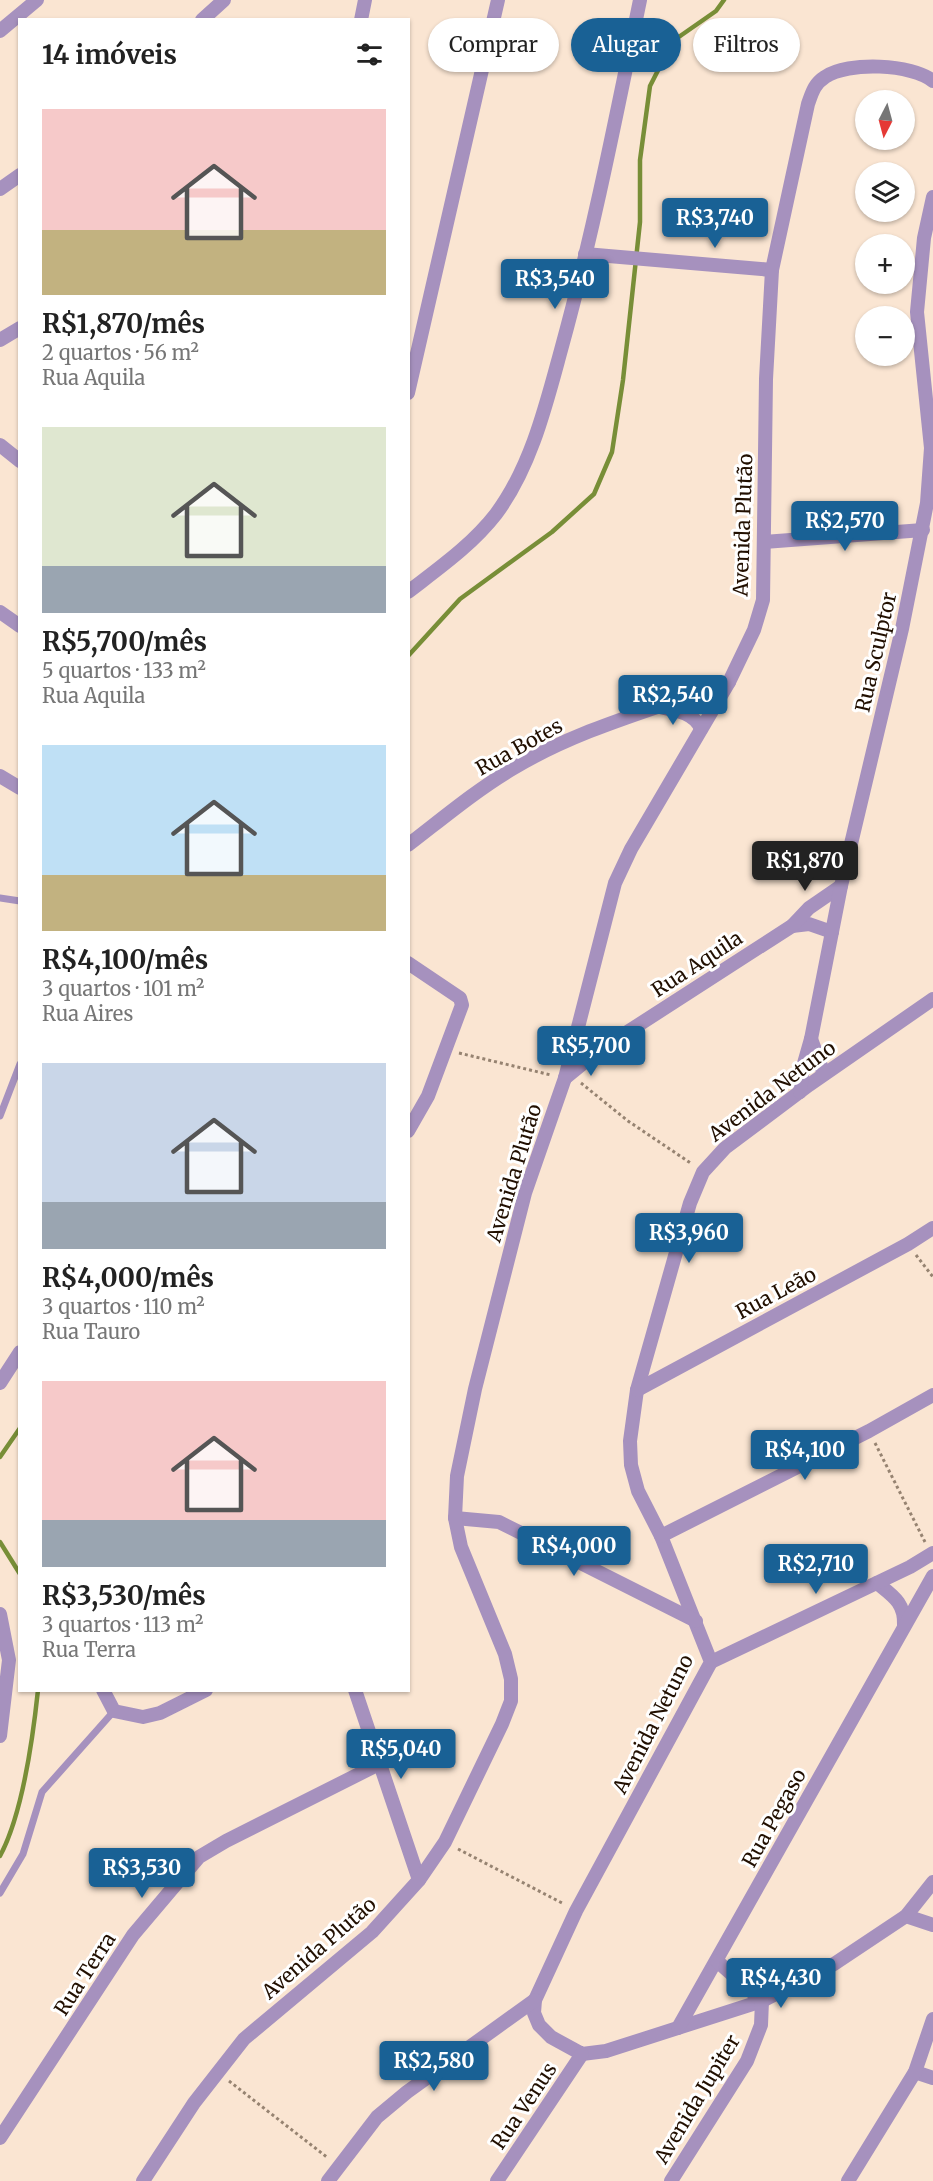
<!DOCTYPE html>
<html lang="pt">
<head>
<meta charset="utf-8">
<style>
	body { margin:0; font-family:Merriweather,serif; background:#f6f6f6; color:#222; height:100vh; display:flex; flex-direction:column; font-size:22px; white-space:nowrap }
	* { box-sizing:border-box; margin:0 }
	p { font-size:20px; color:#767676 }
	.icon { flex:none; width:33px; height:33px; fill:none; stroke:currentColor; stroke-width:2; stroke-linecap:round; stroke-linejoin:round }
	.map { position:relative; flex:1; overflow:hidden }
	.sheet { position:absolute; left:18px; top:18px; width:392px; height:1674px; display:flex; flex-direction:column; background:#fff; border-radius:0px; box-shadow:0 2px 4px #0004 }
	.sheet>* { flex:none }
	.hud { position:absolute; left:428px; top:18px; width:416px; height:54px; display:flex; gap:12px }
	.needle { width:39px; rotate:186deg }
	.controls { position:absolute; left:855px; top:90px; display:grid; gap:12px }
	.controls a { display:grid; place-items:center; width:60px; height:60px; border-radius:50%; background:#fff; box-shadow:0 2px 4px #0004; font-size:30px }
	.price { position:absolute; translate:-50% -51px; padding:0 14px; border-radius:6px; background:#196195; color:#fff; font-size:20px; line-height:39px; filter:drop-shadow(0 2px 3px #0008) }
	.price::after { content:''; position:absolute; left:50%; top:36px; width:18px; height:14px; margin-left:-9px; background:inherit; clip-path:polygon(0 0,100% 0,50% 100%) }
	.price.current { background:#222; color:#fff }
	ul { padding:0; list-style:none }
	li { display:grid; align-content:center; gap:12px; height:318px; padding:0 24px }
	li span { display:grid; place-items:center; height:186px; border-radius:0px; color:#555 }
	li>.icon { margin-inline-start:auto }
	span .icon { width:108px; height:108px; fill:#fffc; stroke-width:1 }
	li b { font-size:26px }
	h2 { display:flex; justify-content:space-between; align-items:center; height:72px; padding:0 24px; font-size:26px }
	.chip { padding:0 21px; border-radius:27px; background:#fff; box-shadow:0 2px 4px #0004; font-size:21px; line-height:54px }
	.chip.current { background:#196195; color:#fff }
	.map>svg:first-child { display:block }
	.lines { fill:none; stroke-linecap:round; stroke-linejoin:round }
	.stream { stroke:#788e37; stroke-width:4.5 }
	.path { stroke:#968371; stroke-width:3; stroke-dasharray:3 3; stroke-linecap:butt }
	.lane { stroke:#a691be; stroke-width:7 }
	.street { stroke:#a691be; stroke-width:14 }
	.labels { text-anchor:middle; stroke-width:6; stroke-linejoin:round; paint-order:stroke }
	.street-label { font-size:20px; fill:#210f00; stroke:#fff }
</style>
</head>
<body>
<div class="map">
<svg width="933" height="2181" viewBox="0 0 933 2181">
	<rect width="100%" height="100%" fill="#fae5d2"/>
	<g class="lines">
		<g class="stream">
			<polyline points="408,656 460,599 552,532 594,494 612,452 623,380 640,222 640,160 650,86 673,41 716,11 724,0"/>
			<polyline points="0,1457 20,1428"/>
			<polyline points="0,1542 20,1574"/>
			<path d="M0 1856C22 1815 33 1737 38 1690"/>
		</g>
		<g class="path">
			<polyline points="459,1053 551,1075"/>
			<polyline points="581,1083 628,1121 692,1164"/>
			<polyline points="916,1255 933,1277"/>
			<polyline points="875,1443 925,1542"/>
			<polyline points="458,1849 564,1904"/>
			<polyline points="229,2081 328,2158"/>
		</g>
		<g class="lane">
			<polyline points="0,898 20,901"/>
			<polyline points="0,1116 20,1064"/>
			<polyline points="0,1893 23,1854 42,1792 114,1711"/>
		</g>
		<g class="street">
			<polyline points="202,20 224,0"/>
			<polyline points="361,20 365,0"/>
			<polyline points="0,31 37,0"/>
			<polyline points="0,189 20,175"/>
			<polyline points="585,254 772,270"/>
			<polyline points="0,340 20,328"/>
			<polyline points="408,393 498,0"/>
			<polyline points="0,445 20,461"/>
			<polyline points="764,542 923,530"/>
			<path d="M408 592C439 568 472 545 496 514 531 467 546 405 561 350 593 234 616 117 640 0"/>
			<polyline points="0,612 20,626"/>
			<path d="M660 707C675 710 695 713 701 729"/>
			<polyline points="0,776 20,788"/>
			<path d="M408 845C442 819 475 791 512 769 580 728 656 709 729 682"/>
			<polyline points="792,926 809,924 832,932"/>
			<polyline points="408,963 460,998 462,1005 428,1096 408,1131"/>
			<polyline points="933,999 809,1085 725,1148 703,1172 690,1203 637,1390 630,1441 631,1465 638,1491 661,1536 711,1662 576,1911 535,2000 534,2013 539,2025 551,2037 582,2054 606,2051 762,2001 834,1964 906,1916 933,1882"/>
			<polyline points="576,1034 608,1045"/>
			<polyline points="811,1039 824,1074"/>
			<polyline points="565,1078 598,1051 792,926 809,908 841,886"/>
			<polyline points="800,1092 803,1067 811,1039 841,886 902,629 927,503 931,448 917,312 924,238 933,197"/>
			<polyline points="0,1383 20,1352"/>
			<polyline points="637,1390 908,1244 933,1228"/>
			<polyline points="455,1518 499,1522 696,1621"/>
			<polyline points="661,1536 869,1431 933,1395"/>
			<path d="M877 1583C893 1596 905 1603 904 1625"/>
			<polyline points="0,1614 9,1660 0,1736"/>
			<polyline points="711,1662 910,1567 933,1553"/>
			<polyline points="103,1690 114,1711 143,1717 160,1713 206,1690"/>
			<polyline points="355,1690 419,1880"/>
			<polyline points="906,1916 933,1925"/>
			<polyline points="678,2028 933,1576"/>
			<polyline points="915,2072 933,2078"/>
			<polyline points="0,2138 133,1935 199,1857 226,1841 379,1764"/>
			<path d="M143 2181 194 2103 244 2039 372 1932 419 1880 445 1842 502 1724 511 1701V1679L505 1654 461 1547 455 1518 457 1476 475 1389 525 1193 565 1078 615 883 631 849 729 682 754 630 763 600 766 379 772 270 808 104C812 93 814 84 825 77 848 61 912 64 933 81"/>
			<polyline points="328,2181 377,2117 407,2092 535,2000"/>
			<polyline points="497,2181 582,2054"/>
			<polyline points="671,2181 747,2061 761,2025 762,2001 717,1961"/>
			<polyline points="848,2181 915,2072 933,2019"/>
		</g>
	</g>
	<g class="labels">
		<g class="street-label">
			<text transform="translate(743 525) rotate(-88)" y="7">Avenida Plutão</text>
			<text transform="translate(876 652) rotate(-77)" y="7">Rua Sculptor</text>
			<text transform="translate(519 747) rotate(-29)" y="7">Rua Botes</text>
			<text transform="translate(697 964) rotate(-33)" y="7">Rua Aquila</text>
			<text transform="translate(772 1091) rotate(-37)" y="7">Avenida Netuno</text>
			<text transform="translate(514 1173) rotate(-73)" y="7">Avenida Plutão</text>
			<text transform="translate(776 1293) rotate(-28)" y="7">Rua Leão</text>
			<text transform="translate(653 1724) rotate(-63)" y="7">Avenida Netuno</text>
			<text transform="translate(774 1818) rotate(-61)" y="7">Rua Pegaso</text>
			<text transform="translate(319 1948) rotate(-41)" y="7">Avenida Plutão</text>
			<text transform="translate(85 1974) rotate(-57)" y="7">Rua Terra</text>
			<text transform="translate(697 2099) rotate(-59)" y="7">Avenida Jupiter</text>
			<text transform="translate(524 2106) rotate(-56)" y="7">Rua Venus</text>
		</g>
	</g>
</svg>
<div class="controls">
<a><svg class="needle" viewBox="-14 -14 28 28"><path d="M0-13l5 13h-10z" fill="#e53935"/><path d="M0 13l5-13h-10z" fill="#767676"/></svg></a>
<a><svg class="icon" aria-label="layers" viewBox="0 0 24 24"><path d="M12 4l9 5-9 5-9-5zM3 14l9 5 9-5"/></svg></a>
<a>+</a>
<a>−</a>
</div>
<b class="price" style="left:715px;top:249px">R$3,740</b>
<b class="price" style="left:555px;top:310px">R$3,540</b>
<b class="price" style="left:845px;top:552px">R$2,570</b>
<b class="price" style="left:673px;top:726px">R$2,540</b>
<b class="price current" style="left:805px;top:892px">R$1,870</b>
<b class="price" style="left:591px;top:1077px">R$5,700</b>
<b class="price" style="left:689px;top:1264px">R$3,960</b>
<b class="price" style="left:805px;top:1481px">R$4,100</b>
<b class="price" style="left:574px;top:1577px">R$4,000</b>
<b class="price" style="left:816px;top:1595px">R$2,710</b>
<b class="price" style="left:401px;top:1780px">R$5,040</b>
<b class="price" style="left:142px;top:1899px">R$3,530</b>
<b class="price" style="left:781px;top:2009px">R$4,430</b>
<b class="price" style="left:434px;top:2092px">R$2,580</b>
<div class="hud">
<a class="chip">Comprar</a>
<a class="chip current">Alugar</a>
<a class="chip">Filtros</a>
</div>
<section class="sheet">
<h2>14 imóveis<svg class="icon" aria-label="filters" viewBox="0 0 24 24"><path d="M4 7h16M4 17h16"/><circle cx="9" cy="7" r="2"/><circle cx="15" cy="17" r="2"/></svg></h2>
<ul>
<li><span style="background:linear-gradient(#f6c9c9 65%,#c2b280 0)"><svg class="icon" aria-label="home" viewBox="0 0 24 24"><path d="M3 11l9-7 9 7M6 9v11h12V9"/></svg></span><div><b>R$1,870/mês</b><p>2 quartos · 56 m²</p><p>Rua Aquila</p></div></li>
<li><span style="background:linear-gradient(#dfe7d0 75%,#9aa5b1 0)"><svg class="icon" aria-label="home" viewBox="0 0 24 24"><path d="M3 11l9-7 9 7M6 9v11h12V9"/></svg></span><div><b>R$5,700/mês</b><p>5 quartos · 133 m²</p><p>Rua Aquila</p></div></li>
<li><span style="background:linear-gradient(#bfe0f5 70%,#c2b280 0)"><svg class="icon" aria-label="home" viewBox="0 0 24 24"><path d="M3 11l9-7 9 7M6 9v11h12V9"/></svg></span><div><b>R$4,100/mês</b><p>3 quartos · 101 m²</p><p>Rua Aires</p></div></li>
<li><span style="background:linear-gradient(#c9d6e8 75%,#9aa5b1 0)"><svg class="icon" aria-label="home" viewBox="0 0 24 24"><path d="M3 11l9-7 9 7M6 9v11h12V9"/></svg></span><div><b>R$4,000/mês</b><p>3 quartos · 110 m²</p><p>Rua Tauro</p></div></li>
<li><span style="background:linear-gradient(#f6c9c9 75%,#9aa5b1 0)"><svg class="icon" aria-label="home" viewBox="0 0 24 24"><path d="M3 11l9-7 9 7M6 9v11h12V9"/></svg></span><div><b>R$3,530/mês</b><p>3 quartos · 113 m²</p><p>Rua Terra</p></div></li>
</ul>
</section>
</div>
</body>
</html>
